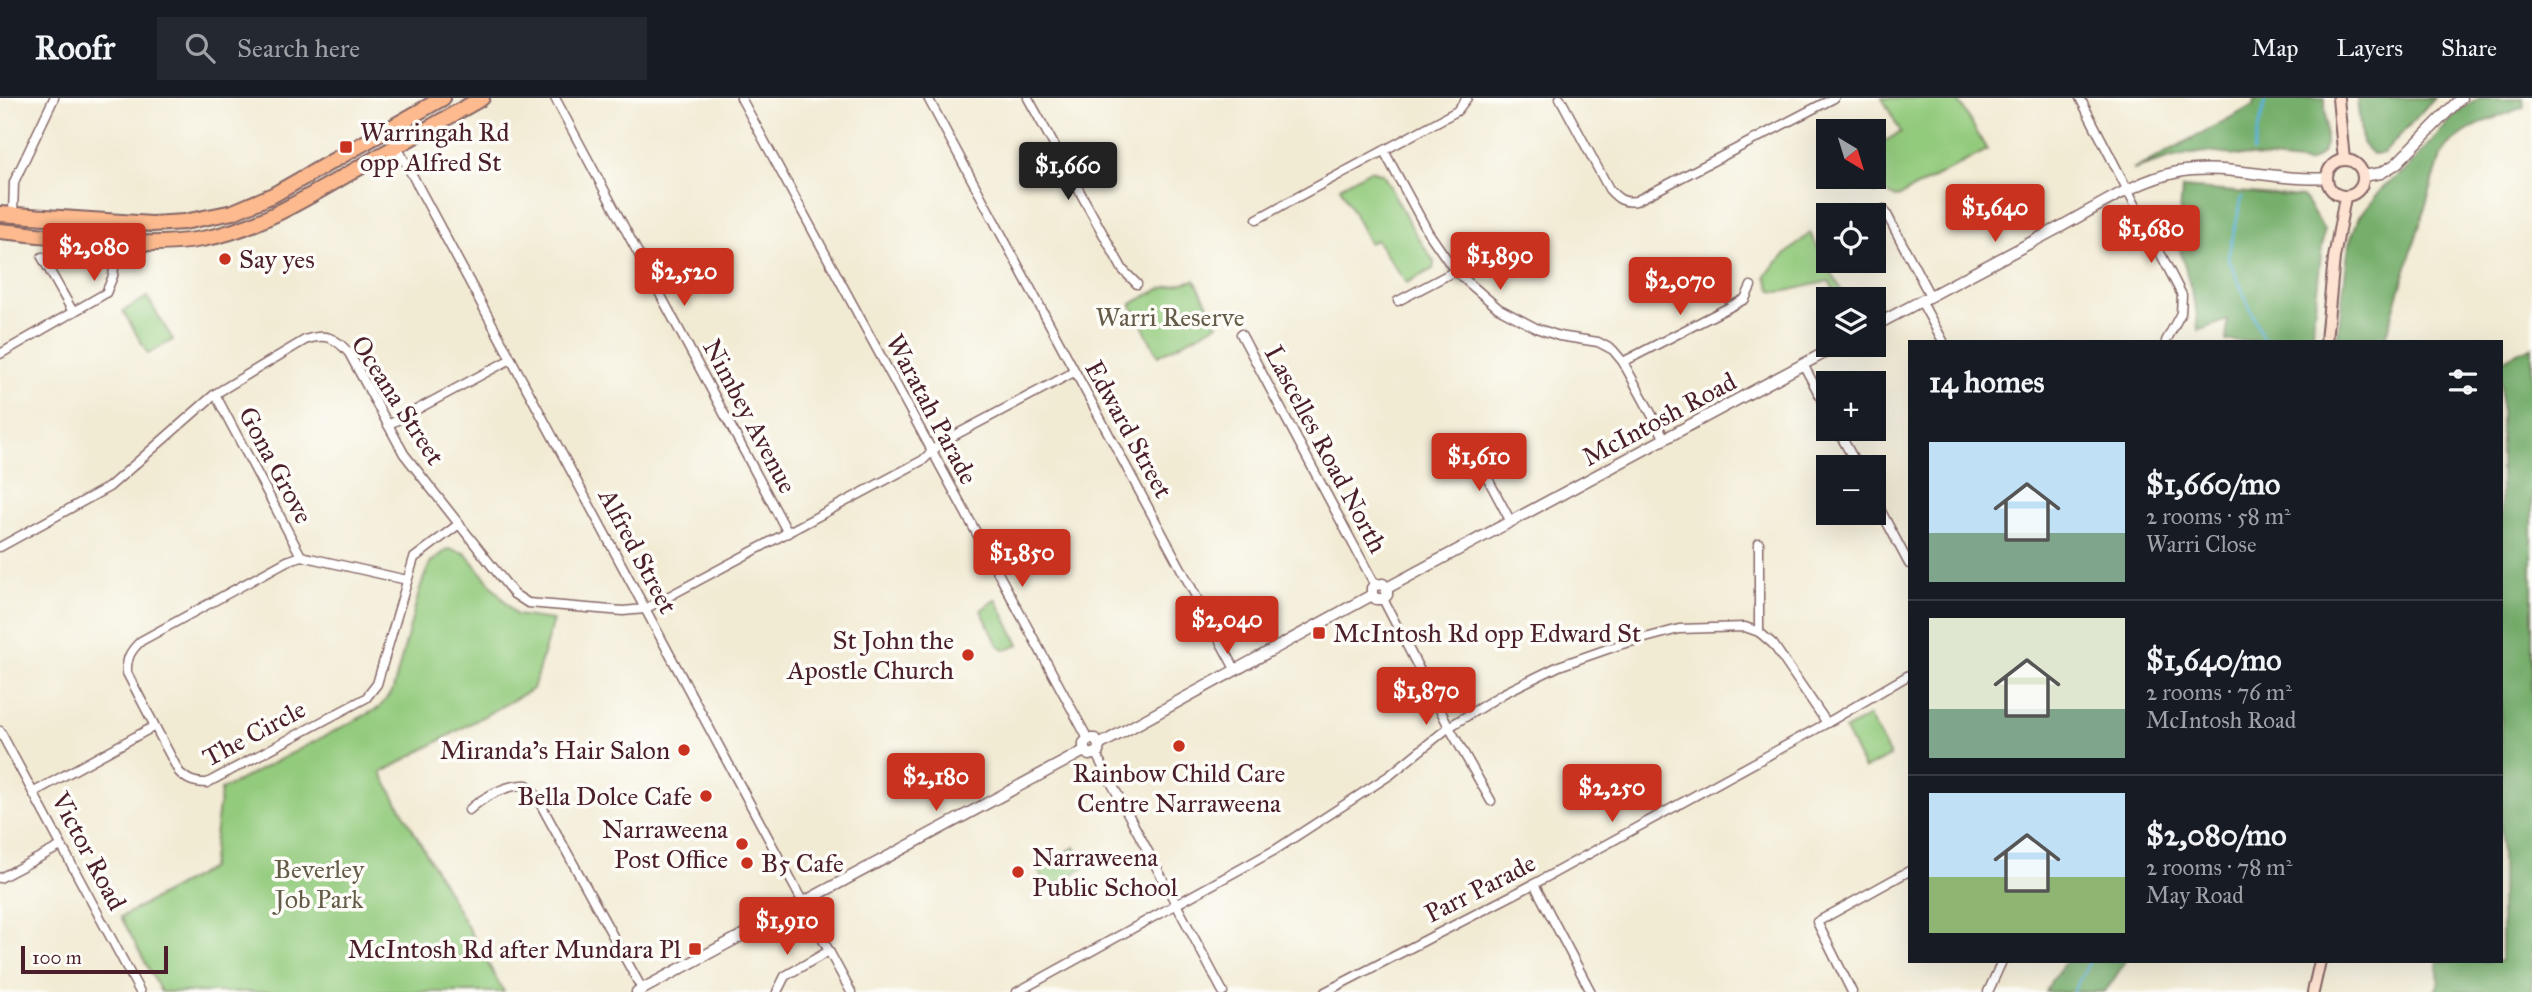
<!DOCTYPE html>
<html lang="en">
<head>
<meta charset="utf-8">
<style>
	body { margin:0; font-family:"IM FELL Great Primer",serif; background:#242831; color:#f1f3f6; height:100vh; display:flex; flex-direction:column; font-size:26px; white-space:nowrap }
	* { box-sizing:border-box; margin:0 }
	p { font-size:23px; color:#9ea1a6 }
	.icon { flex:none; width:38px; height:38px; fill:none; stroke:currentColor; stroke-width:2; stroke-linecap:round; stroke-linejoin:round }
	.map { position:relative; flex:1; overflow:hidden }
	.side { position:absolute; left:1908px; top:242px; width:595px; height:623px; display:flex; flex-direction:column; background:#171b24; border-radius:0px; box-shadow:0 7px 28px #0002 }
	.side>* { flex:none }
	.needle { width:46px; rotate:142deg }
	.controls { position:absolute; left:1816px; top:21px; display:grid; gap:14px }
	.controls a { display:grid; place-items:center; width:70px; height:70px; border-radius:0px; background:#171b24; box-shadow:0 7px 28px #0002; font-size:35px }
	.scale { position:absolute; left:21px; bottom:18px; width:147px; box-sizing:border-box; padding-left:7px; border:4px solid #4a1f2b; border-top:0; font-size:19px; line-height:24px; white-space:nowrap; color:#4a1f2b; -webkit-text-stroke:5px #fdfcf7; paint-order:stroke }
	.price { position:absolute; translate:-50% -60px; padding:0 16px; border-radius:7px; background:#c8321e; color:#fff; font-size:23px; line-height:46px; filter:drop-shadow(0 2px 4px #0008) }
	.price::after { content:''; position:absolute; left:50%; top:42px; width:21px; height:16px; margin-left:-10px; background:inherit; clip-path:polygon(0 0,100% 0,50% 100%) }
	.price.selected { background:#222; color:#fff }
	ul { padding:0; list-style:none }
	li { display:flex; align-items:center; gap:21px; height:175px; padding:0 21px }
	li+li { border-top:2px solid #363941 }
	li span { display:grid; place-items:center; flex:none; width:196px; height:140px; border-radius:0px; color:#555 }
	li>.icon { margin-inline-start:auto }
	span .icon { width:84px; height:84px; fill:#fffc; stroke-width:1 }
	li b { font-size:30px }
	h2 { display:flex; justify-content:space-between; align-items:center; height:84px; padding:0 21px; font-size:30px }
	header { display:flex; align-items:center; gap:42px; box-sizing:border-box; height:98px; padding:0 35px; background:#171b24; border-bottom:2px solid #363941 }
	header strong { font-size:33px }
	nav { display:flex; gap:38px; margin-inline-start:auto; font-size:24px }
	.search { width:490px; height:63px; background:#242831; display:flex; align-items:center; gap:18px; box-sizing:border-box; padding:0 24px; border-radius:0px; color:#9ea1a6; font-size:26px }
	.map>svg:first-child { display:block }
	.green { fill:#93cb7d; stroke:#6e7554; stroke-width:2 }
	.forest { fill:#76af6c; stroke:#60674c; stroke-width:2 }
	.lines { fill:none; stroke-linecap:round; stroke-linejoin:round }
	.stream { stroke:#5bb2d8; stroke-width:2.5 }
	.minor-casing { stroke:#856666; stroke-width:11 }
	.tertiary-casing { stroke:#856666; stroke-width:13 }
	.secondary-casing { stroke:#856666; stroke-width:14 }
	.trunk-casing { stroke:#856666; stroke-width:18 }
	.minor { stroke:#fff; stroke-width:8 }
	.tertiary { stroke:#fff; stroke-width:10 }
	.secondary { stroke:#fee3d2; stroke-width:10 }
	.trunk { stroke:#fcba8e; stroke-width:14 }
	.poi-dot { fill:#c8321e; stroke:#fdfcf7; stroke-width:2.5 }
	.labels { text-anchor:middle; stroke-width:7; stroke-linejoin:round; paint-order:stroke }
	.poi-label { font-size:26px; fill:#4a1f2b; stroke:#fdfcf7; text-anchor:start }
	.park-label { font-size:26px; fill:#645b48; stroke:#fdfcf7 }
	.street-label { font-size:26px; fill:#4a1f2b; stroke:#fdfcf7 }
</style>
</head>
<body>
<header>
<strong>Roofr</strong>
<div class="search"><svg class="icon" aria-label="search" viewBox="0 0 24 24"><circle cx="10" cy="10" r="6"/><path d="M15 15l6 6"/></svg>Search here</div>
<nav><a>Map</a><a>Layers</a><a>Share</a></nav>
</header>
<div class="map">
<svg width="2532" height="894" viewBox="0 0 2532 894">
	<rect width="100%" height="100%" fill="#fdfcf7"/>
	<filter id="ink" filterUnits="userSpaceOnUse"><feTurbulence type="fractalNoise" baseFrequency=".0143" numOctaves="2"/><feDisplacementMap in="SourceGraphic" scale="14" xChannelSelector="R" yChannelSelector="G"/><feConvolveMatrix kernelMatrix="1 2 1 2 8 2 1 2 1" color-interpolation-filters="sRGB"/></filter>
	<filter id="wash" filterUnits="userSpaceOnUse"><feTurbulence type="fractalNoise" baseFrequency=".00686" numOctaves="4" result="noise"/><feDisplacementMap in="SourceGraphic" scale="28" xChannelSelector="R" yChannelSelector="G"/><feGaussianBlur stdDeviation="1.57" result="paint"/><feColorMatrix in="noise" values="0 0 0 0 0 0 0 0 0 0 0 0 0 0 0 0 0 1.4 0 .05"/><feComposite in="paint" operator="in"/></filter>
	<g filter="url(#wash)">
		<rect width="100%" height="100%" fill="#f2ebd4"/>
		<g class="green">
			<polygon points="1882,0 1957,0 1987,52 1896,100 1884,93 1874,95 1865,79 1874,79 1874,49 1901,34"/>
			<polygon points="1370,72 1383,76 1415,135 1434,164 1433,171 1406,185 1376,142 1369,145 1340,89"/>
			<polygon points="1810,135 1846,201 1839,201 1829,183 1782,194 1772,193 1766,178 1775,166"/>
			<polygon points="1195,182 1218,226 1158,258 1131,206 1160,191"/>
			<polygon points="147,199 173,242 148,256 123,213"/>
			<polygon points="448,451 465,455 516,517 553,522 533,591 381,675 504,894 161,894 121,819 211,770 221,692 379,610 393,592 421,487 430,465"/>
			<polygon points="996,501 1019,547 1006,552 998,547 981,512"/>
			<polygon points="1869,618 1890,658 1864,671 1845,632"/>
			<polygon points="1075,749 1085,769 1048,791 1037,771"/>
		</g>
		<g class="forest">
			<polygon points="2255,0 2325,0 2326,47 2321,56 2308,65 2206,54 2174,59 2133,72 2254,7"/>
			<polygon points="2357,0 2434,0 2384,55 2372,56 2362,45"/>
			<path d="M2480 0H2523L2524 9C2495 20 2459 29 2441 58L2384 243H2337L2349 146 2359 119 2384 88 2407 71 2452 20 2461 11Z"/>
			<polygon points="2182,90 2303,99 2324,132 2311,243 2226,243 2228,222 2198,233 2196,210 2178,144"/>
			<polygon points="2532,248 2532,894 2435,894 2439,884 2437,863 2501,863 2501,263"/>
			<polygon points="2066,863 2126,863 2105,894 2046,894 2051,883"/>
		</g>
		<g class="lines">
			<g class="stream">
				<polyline points="2253,54 2266,0"/>
				<polyline points="2242,99 2228,159 2264,243"/>
				<polyline points="2073,894 2090,863"/>
			</g>
		</g>
	</g>
	<g filter="url(#ink)">
		<g class="lines">
			<g class="minor-casing">
				<g id="minor">
					<polyline points="555,0 788,435"/>
					<polyline points="741,0 1088,641"/>
					<polyline points="928,0 1235,571"/>
					<polyline points="1028,0 1123,172 1137,186"/>
					<path d="M1560 0 1609 91C1618 101 1623 105 1636 103L1834 0"/>
					<polyline points="2080,0 2182,197 2181,215 2166,243"/>
					<polyline points="388,32 851,894"/>
					<polyline points="1384,53 1428,134 1455,173 1498,210 1536,230 1559,238 1598,244 1613,252 1623,264 1665,341"/>
					<polyline points="1884,111 1930,198"/>
					<polyline points="13,117 14,84 54,0"/>
					<polyline points="1257,121 1457,13 1467,0"/>
					<polyline points="42,159 73,214"/>
					<polyline points="1398,203 1455,173"/>
					<polyline points="1921,203 1943,243"/>
					<polyline points="1241,236 1375,487"/>
					<polyline points="0,256 106,195 113,178 120,124"/>
					<polyline points="1623,264 1745,201 1751,188"/>
					<polyline points="1803,266 1829,315"/>
					<polyline points="215,296 301,458"/>
					<polyline points="388,327 511,261"/>
					<polyline points="1837,331 1858,369"/>
					<polyline points="1473,353 1511,424"/>
					<polyline points="1874,400 1909,466"/>
					<path d="M0 449 109 389 215 296 305 242C325 235 335 239 349 255L404 356 514 496 528 505 623 513 645 511 923 362 942 344 1074 274"/>
					<path d="M407 482 301 458 287 463 141 543C130 553 126 561 127 575L179 674C188 683 195 685 207 685L366 600 377 586 414 460 459 426"/>
					<polyline points="1383,501 1449,629 1491,703"/>
					<polyline points="1759,534 1759,445"/>
					<polyline points="0,633 140,894"/>
					<polyline points="1096,656 1223,894"/>
					<polyline points="34,694 153,629"/>
					<path d="M469 712C483 699 507 686 527 687L535 696 642 891"/>
					<polyline points="0,780 61,748"/>
					<polyline points="1534,786 1591,894"/>
					<polyline points="777,894 785,878 829,853"/>
					<polyline points="1017,894 1275,752 1390,677 1449,629 1504,595 1559,568 1619,547 1679,531 1745,529 1759,534 1773,546 1827,625"/>
					<polyline points="1325,894 1534,786 1827,625 1909,577"/>
					<polyline points="1852,894 1817,824 1909,773"/>
					<polyline points="1988,894 2002,863"/>
				</g>
			</g>
			<g class="tertiary-casing">
				<g id="tertiary">
					<polyline points="2363,78 2381,75 2396,66 2461,0"/>
					<path d="M1874 228C1937 194 2000 161 2062 128 2099 108 2137 82 2178 74 2227 65 2278 84 2327 80"/>
					<polyline points="1387,490 1839,247"/>
					<polyline points="1372,497 1376,501 1383,501 1387,497 1387,490"/>
					<polyline points="1372,497 1372,490 1375,487 1383,486 1387,490"/>
					<polyline points="1099,647 1372,497"/>
					<polyline points="1084,653 1084,645 1088,641 1095,641 1099,647"/>
					<polyline points="1084,653 1089,657 1098,654 1099,647"/>
					<polyline points="637,894 1084,653"/>
				</g>
			</g>
			<g class="secondary-casing">
				<g id="secondary">
					<polyline points="2338,0 2344,62"/>
					<circle cx="2345" cy="80" r="18"/>
					<polyline points="2326,243 2334,160 2345,99"/>
					<polyline points="2313,894 2320,863"/>
				</g>
			</g>
			<g class="trunk-casing">
				<g id="trunk">
					<polyline points="0,116 152,126 184,124 233,114 273,97 443,0"/>
					<path d="M0 133C63 139 140 152 202 141 259 131 307 99 357 71 398 47 440 24 482 0"/>
				</g>
			</g>
			<use href="#minor" class="minor"/>
			<use href="#tertiary" class="tertiary"/>
			<use href="#secondary" class="secondary"/>
			<use href="#trunk" class="trunk"/>
		</g>
	</g>
	<g class="poi-dot">
		<rect x="339" y="42" width="14" height="14" rx="3.5"/>
		<circle cx="225" cy="161" r="7"/>
		<rect x="1312" y="528" width="14" height="14" rx="3.5"/>
		<circle cx="968" cy="557" r="7"/>
		<circle cx="1179" cy="648" r="7"/>
		<circle cx="684" cy="652" r="7"/>
		<circle cx="706" cy="698" r="7"/>
		<circle cx="742" cy="746" r="7"/>
		<circle cx="747" cy="765" r="7"/>
		<circle cx="1018" cy="774" r="7"/>
		<rect x="688" y="844" width="14" height="14" rx="3.5"/>
	</g>
	<g class="labels">
		<g class="poi-label">
			<text x="360" y="43">Warringah Rd<tspan x="360" dy="30">opp Alfred St</tspan></text>
			<text x="239" y="170">Say yes</text>
			<text x="1333" y="544">McIntosh Rd opp Edward St</text>
			<text x="954" y="551" text-anchor="end">St John the<tspan x="954" dy="30">Apostle Church</tspan></text>
			<text x="670" y="661" text-anchor="end">Miranda's Hair Salon</text>
			<text x="1179" y="684" text-anchor="middle">Rainbow Child Care<tspan x="1179" dy="30">Centre Narraweena</tspan></text>
			<text x="692" y="707" text-anchor="end">Bella Dolce Cafe</text>
			<text x="728" y="740" text-anchor="end">Narraweena<tspan x="728" dy="30">Post Office</tspan></text>
			<text x="1032" y="768">Narraweena<tspan x="1032" dy="30">Public School</tspan></text>
			<text x="761" y="774">B5 Cafe</text>
			<text x="681" y="860" text-anchor="end">McIntosh Rd after Mundara Pl</text>
		</g>
		<g class="park-label">
			<text x="1170" y="228">Warri Reserve</text>
			<text x="319" y="780">Beverley<tspan x="319" dy="30">Job Park</tspan></text>
		</g>
		<g class="street-label">
			<text transform="translate(398 302) rotate(57)" y="9">Oceana Street</text>
			<text transform="translate(932 311) rotate(62)" y="9">Waratah Parade</text>
			<text transform="translate(750 318) rotate(62)" y="9">Nimbey Avenue</text>
			<text transform="translate(1659 321) rotate(-28)" y="9">McIntosh Road</text>
			<text transform="translate(1129 331) rotate(61)" y="9">Edward Street</text>
			<text transform="translate(1326 351) rotate(62)" y="9">Lascelles Road North</text>
			<text transform="translate(276 367) rotate(62)" y="9">Gona Grove</text>
			<text transform="translate(638 453) rotate(62)" y="9">Alfred Street</text>
			<text transform="translate(254 635) rotate(-28)" y="9">The Circle</text>
			<text transform="translate(89 753) rotate(62)" y="9">Victor Road</text>
			<text transform="translate(1480 790) rotate(-27)" y="9">Parr Parade</text>
		</g>
	</g>
</svg>
<div class="controls">
<a><svg class="needle" viewBox="-14 -14 28 28"><path d="M0-13l5 13h-10z" fill="#e53935"/><path d="M0 13l5-13h-10z" fill="#9ea1a6"/></svg></a>
<a><svg class="icon" aria-label="locate" viewBox="0 0 24 24"><circle cx="12" cy="12" r="6"/><path d="M12 2v4M12 18v4M2 12h4M18 12h4"/></svg></a>
<a><svg class="icon" aria-label="layers" viewBox="0 0 24 24"><path d="M12 4l9 5-9 5-9-5zM3 14l9 5 9-5"/></svg></a>
<a>+</a>
<a>−</a>
</div>
<div class="scale">100 m</div>
<b class="price selected" style="left:1068px;top:104px">$1,660</b>
<b class="price" style="left:1995px;top:146px">$1,640</b>
<b class="price" style="left:2151px;top:167px">$1,680</b>
<b class="price" style="left:94px;top:185px">$2,080</b>
<b class="price" style="left:1500px;top:194px">$1,890</b>
<b class="price" style="left:684px;top:210px">$2,520</b>
<b class="price" style="left:1680px;top:219px">$2,070</b>
<b class="price" style="left:1479px;top:395px">$1,610</b>
<b class="price" style="left:1022px;top:491px">$1,850</b>
<b class="price" style="left:1227px;top:558px">$2,040</b>
<b class="price" style="left:1426px;top:629px">$1,870</b>
<b class="price" style="left:936px;top:715px">$2,180</b>
<b class="price" style="left:1612px;top:726px">$2,250</b>
<b class="price" style="left:787px;top:859px">$1,910</b>
<section class="side">
<h2>14 homes<svg class="icon" aria-label="filters" viewBox="0 0 24 24"><path d="M4 7h16M4 17h16"/><circle cx="9" cy="7" r="2"/><circle cx="15" cy="17" r="2"/></svg></h2>
<ul>
<li><span style="background:linear-gradient(#bfe0f5 65%,#7fa58c 0)"><svg class="icon" aria-label="home" viewBox="0 0 24 24"><path d="M3 11l9-7 9 7M6 9v11h12V9"/></svg></span><div><b>$1,660/mo</b><p>2 rooms · 58 m²</p><p>Warri Close</p></div></li>
<li><span style="background:linear-gradient(#dfe7d0 65%,#7fa58c 0)"><svg class="icon" aria-label="home" viewBox="0 0 24 24"><path d="M3 11l9-7 9 7M6 9v11h12V9"/></svg></span><div><b>$1,640/mo</b><p>2 rooms · 76 m²</p><p>McIntosh Road</p></div></li>
<li><span style="background:linear-gradient(#bfe0f5 60%,#8fb573 0)"><svg class="icon" aria-label="home" viewBox="0 0 24 24"><path d="M3 11l9-7 9 7M6 9v11h12V9"/></svg></span><div><b>$2,080/mo</b><p>2 rooms · 78 m²</p><p>May Road</p></div></li>
</ul>
</section>
</div>
</body>
</html>
